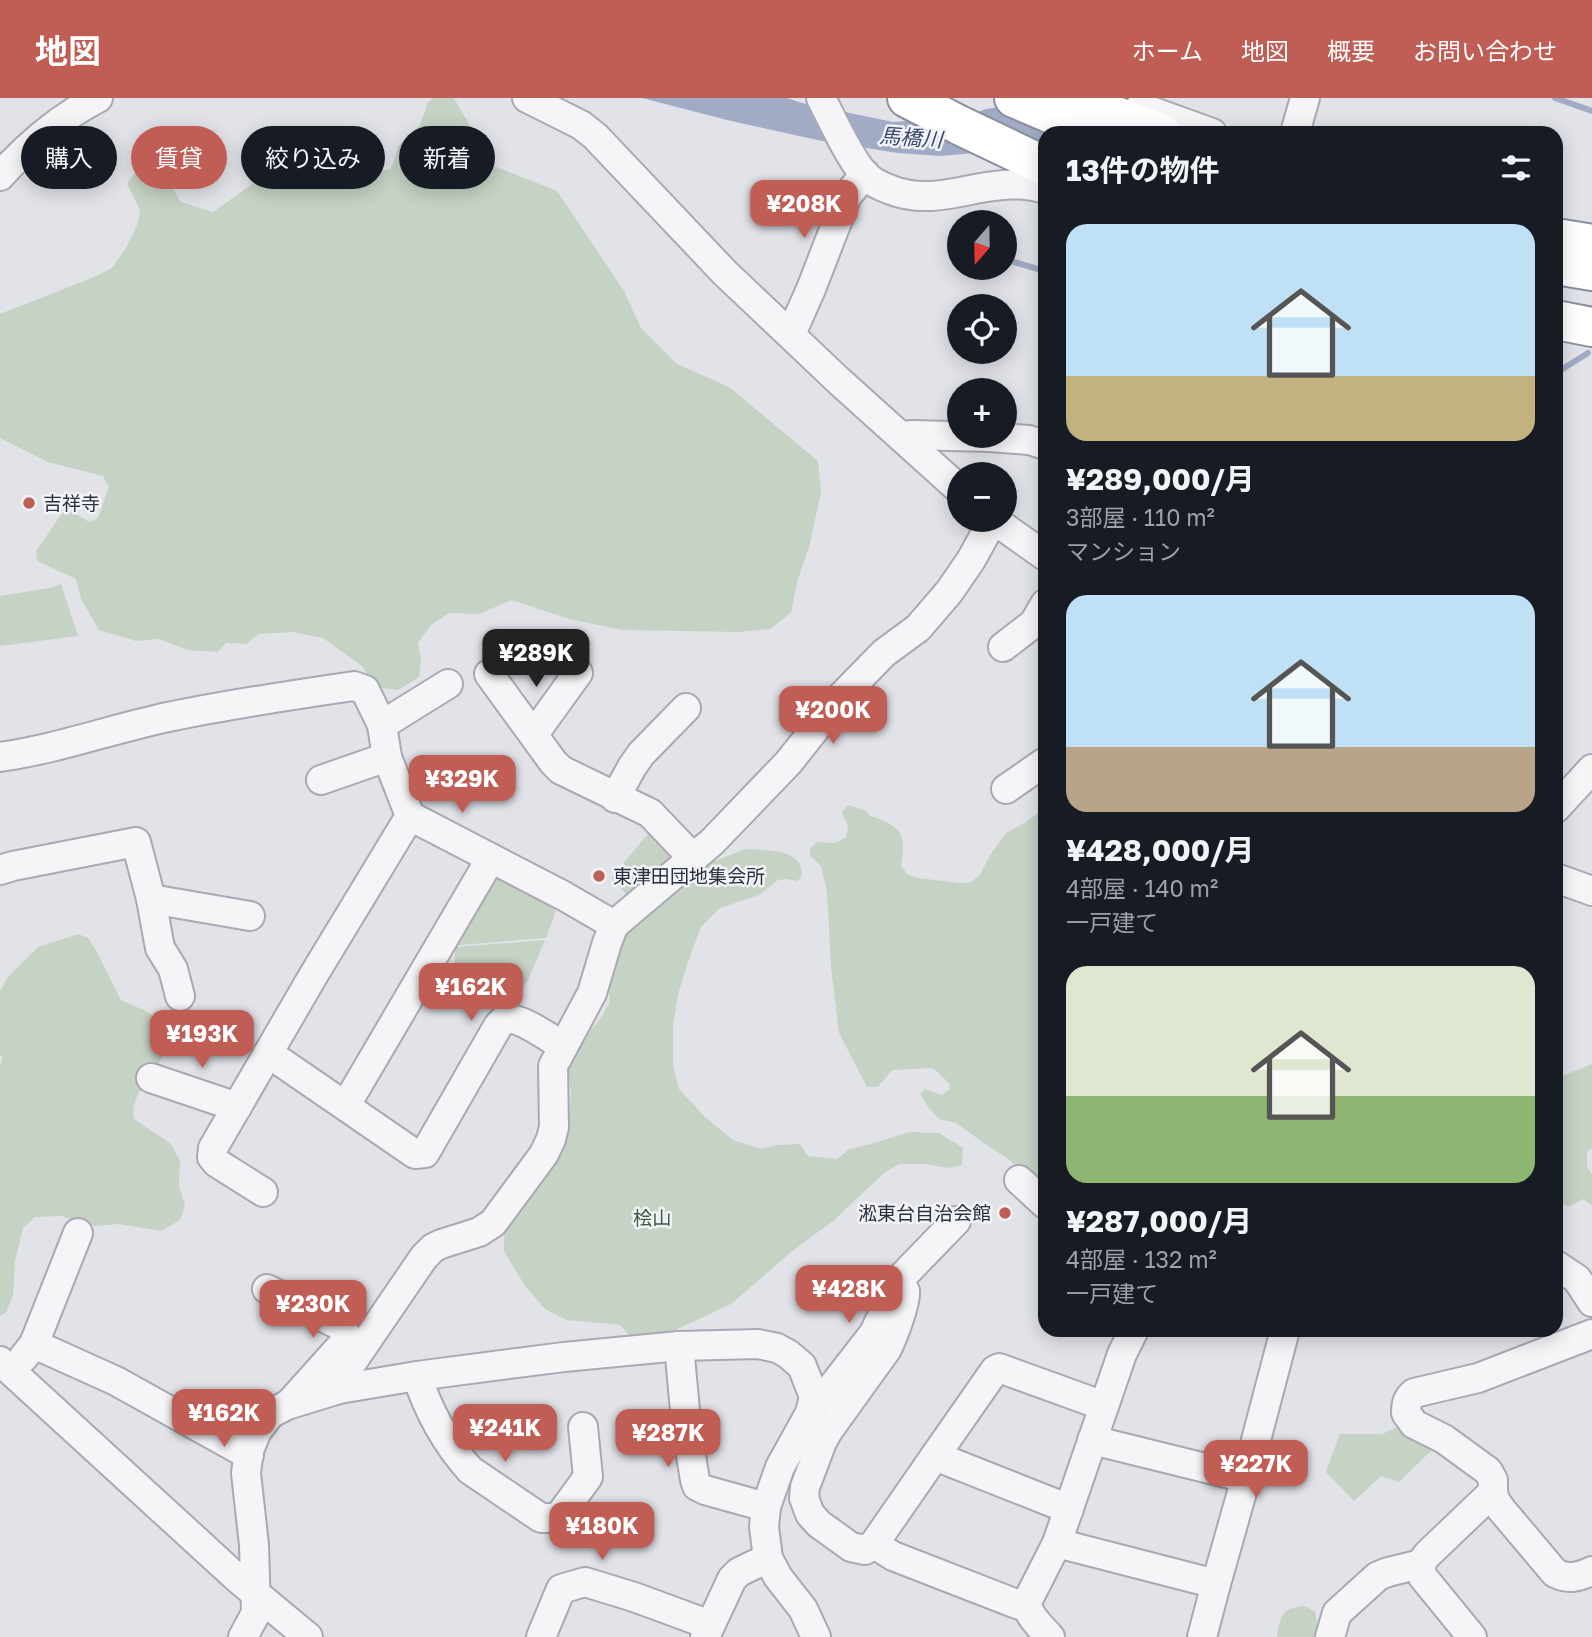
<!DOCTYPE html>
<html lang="ja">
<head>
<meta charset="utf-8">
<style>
	body { margin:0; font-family:"Golos Text","Noto Sans JP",sans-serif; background:#20242c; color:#f1f3f6; height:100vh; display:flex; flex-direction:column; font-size:26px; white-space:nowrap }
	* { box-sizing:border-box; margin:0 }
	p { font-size:23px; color:#9ea1a6 }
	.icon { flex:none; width:38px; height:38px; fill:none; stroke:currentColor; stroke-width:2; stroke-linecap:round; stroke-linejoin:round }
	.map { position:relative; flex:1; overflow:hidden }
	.sheet { position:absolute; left:1038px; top:28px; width:525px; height:1211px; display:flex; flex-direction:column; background:#171b24; border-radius:21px; box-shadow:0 4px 18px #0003 }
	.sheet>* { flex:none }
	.hud { position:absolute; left:21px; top:28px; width:665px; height:63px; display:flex; gap:14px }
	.needle { width:46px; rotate:200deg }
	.tools { position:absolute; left:947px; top:112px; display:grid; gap:14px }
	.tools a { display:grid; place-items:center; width:70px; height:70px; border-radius:50%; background:#171b24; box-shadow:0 4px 18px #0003; font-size:35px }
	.price { position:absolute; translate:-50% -60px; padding:0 16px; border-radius:14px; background:#c05d55; color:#fff; font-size:23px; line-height:46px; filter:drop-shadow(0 2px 4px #0008) }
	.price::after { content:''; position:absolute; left:50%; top:42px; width:21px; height:16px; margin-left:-10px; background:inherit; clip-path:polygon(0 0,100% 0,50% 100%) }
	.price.on { background:#222; color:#fff }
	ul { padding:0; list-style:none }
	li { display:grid; align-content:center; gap:14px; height:371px; padding:0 28px }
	li span { display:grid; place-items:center; height:217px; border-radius:21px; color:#555 }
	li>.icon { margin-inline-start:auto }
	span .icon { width:126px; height:126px; fill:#fffc; stroke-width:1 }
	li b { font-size:30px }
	h2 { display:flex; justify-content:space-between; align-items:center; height:84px; padding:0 28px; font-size:30px }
	.tag { padding:0 24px; border-radius:32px; background:#171b24; box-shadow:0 4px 18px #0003; font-size:24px; line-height:63px }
	.tag.on { background:#c05d55; color:#fff }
	header { display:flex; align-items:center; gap:42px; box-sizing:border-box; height:98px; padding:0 35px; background:#c05d55; color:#fff }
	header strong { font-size:33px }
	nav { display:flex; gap:38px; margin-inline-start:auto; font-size:24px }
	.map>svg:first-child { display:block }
	.green { fill:#c5d2c4 }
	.water { fill:#a1abc5 }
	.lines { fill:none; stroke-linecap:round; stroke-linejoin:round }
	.stream { stroke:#a1abc5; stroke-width:6 }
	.minor-casing { stroke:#a8a9b3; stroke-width:32 }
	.highway-casing { stroke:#8b8e9e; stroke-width:42 }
	.minor { stroke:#f5f5f8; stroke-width:28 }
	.highway { stroke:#fff; stroke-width:38 }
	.poi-dot { fill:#c05d55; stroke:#f2f3f7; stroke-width:2.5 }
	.labels { text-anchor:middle; stroke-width:5; stroke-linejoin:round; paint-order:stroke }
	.poi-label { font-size:19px; fill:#2c2f3f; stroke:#f2f3f7; text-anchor:start }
	.park-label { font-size:19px; fill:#3b593c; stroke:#f2f3f7 }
	.water-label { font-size:21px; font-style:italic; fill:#3b466f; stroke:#f2f3f7 }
</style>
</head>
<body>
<header>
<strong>地図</strong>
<nav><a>ホーム</a><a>地図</a><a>概要</a><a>お問い合わせ</a></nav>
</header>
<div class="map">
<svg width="1592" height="1539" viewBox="0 0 1592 1539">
	<rect width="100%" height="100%" fill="#e2e3e9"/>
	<g class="green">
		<polygon points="433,0 454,0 492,67 557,93 624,193 641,230 677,266 729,289 818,363 821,393 810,446 797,484 791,515 770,531 739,534 622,532 569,521 512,502 479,516 449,515 432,526 418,545 421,562 419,579 398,592 375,589 362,568 323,540 293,534 259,536 246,546 226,545 217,554 188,552 159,541 136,543 99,532 81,501 76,481 37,463 36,453 63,414 73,414 89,424 98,420 109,389 103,378 48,364 0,340 0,216 92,180 112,170 126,150 138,125 140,112 127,86 143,64 155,62 181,104 213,114 255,84 279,46 303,41 318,47 332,76 340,82 390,71 393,66 398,48 420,27 428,4"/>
		<polygon points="61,486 78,538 0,548 0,498 50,490"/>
		<path d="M848 707C853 709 860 710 865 713 872 718 865 716 874 719 903 730 906 737 901 767L907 776 917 780 960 785 971 784 980 777 990 757 1006 735 1026 724 1045 710V1092L1008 1061 985 1046 956 1025 939 1021 928 1009 920 996 925 991 942 997 950 991 949 985 933 970 892 972 878 989H867L839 935 831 869 827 794 821 768 810 758V751L817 744 835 745 846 740 848 728 842 714Z"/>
		<polygon points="652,731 672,747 670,764 631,801 611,780"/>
		<path d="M745 751C764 752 807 750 801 780L796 783 787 781 778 782 759 797 720 810 701 829 689 861 678 896 673 927V968L679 991 705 1019 733 1042 761 1051 778 1047 800 1046 808 1058 837 1061 849 1051 871 1046 909 1034 939 1035 963 1050 962 1067 950 1070 924 1066H899L884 1075 832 1124 796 1150 731 1206 654 1242H633L620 1227 567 1222 545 1211 525 1188 504 1153V1135L564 1048V1038L570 1012 571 994 568 976 573 959 583 941 601 920 610 903 609 893 611 874 628 835 643 819 703 768Z"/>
		<polygon points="498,774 557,810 546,840 448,848"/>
		<path d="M78 836 88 840 97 854 121 902 146 913 166 928C166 935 168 944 166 951 159 974 128 995 134 1021L171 1046 180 1063 179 1088 185 1107 180 1122 161 1133 118 1126 95 1128 61 1118 35 1119 23 1130 15 1163 13 1197 6 1214 0 1218V967L3 959 0 957V893L8 879 38 849Z"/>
		<polygon points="545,842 528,882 511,908 454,874 455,849"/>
		<polygon points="1592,966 1592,1050 1587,1054 1587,1069 1592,1076 1592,1107 1583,1101 1568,1109 1556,1100 1556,976 1562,978"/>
		<polygon points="1398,1329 1436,1348 1399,1384 1381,1378 1354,1403 1326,1374 1340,1336 1382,1336"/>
		<path d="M1305 1508 1315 1514 1318 1529 1315 1539H1277C1279 1518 1284 1509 1305 1508Z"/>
	</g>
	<polygon class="water" points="642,0 787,0 802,5 893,24 964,19 986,11 1025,5 1076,35 1045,35 1045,49 940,58 898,55 822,43 727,22"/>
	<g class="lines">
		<g class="stream">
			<polyline points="1555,0 1592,13"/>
			<polyline points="1014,164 1045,173"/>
			<polyline points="1556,275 1588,255"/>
		</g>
		<g class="minor-casing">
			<g id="minor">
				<polyline points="527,0 581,27 595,38 725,175 839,283 959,391"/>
				<path d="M821 0C833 23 847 55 863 75 871 84 880 88 891 92 919 103 946 97 975 91 998 87 1023 83 1045 91"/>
				<polyline points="1140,9 1212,35"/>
				<polyline points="1295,35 1305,0"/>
				<path d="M0 78C28 47 61 19 98 0"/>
				<polyline points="791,236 811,191 847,98 865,76"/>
				<polyline points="901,338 913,337 990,339 1029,342 1045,347"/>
				<polyline points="994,422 1045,458"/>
				<polyline points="1003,549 1034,525 1045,506"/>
				<polyline points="489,576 553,664 561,672 650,715 693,760"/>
				<polyline points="382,627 448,586"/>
				<polyline points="534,636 578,575"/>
				<path d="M0 659C57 651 112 631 168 619 230 606 292 597 354 588L365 592 382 627 387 659 410 718 564 798 614 827 607 845 592 895 553 968 554 1029 551 1041 544 1056 493 1125 479 1134 441 1146 433 1150 424 1159 344 1276 339 1291"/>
				<polyline points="321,682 387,659"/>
				<polyline points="1006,691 1045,664"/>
				<polyline points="615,700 632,669 641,656 686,610"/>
				<polyline points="1556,710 1592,671"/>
				<polyline points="0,772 13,768 136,744 151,801 160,850 173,871 180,898"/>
				<polyline points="1556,780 1592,793"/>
				<polyline points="151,801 250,818"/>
				<polyline points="614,827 712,744 788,665 839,601 884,555 918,530 949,494 971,462 993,422"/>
				<path d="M268 955 415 1056 425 1055 498 928C501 925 502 922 507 921 520 919 551 941 563 948"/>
				<polyline points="151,980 237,1009"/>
				<polyline points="346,1007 491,760"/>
				<polyline points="1019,1082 1045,1106"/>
				<polyline points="263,1094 217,1065 212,1059 213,1050 313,878 410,718"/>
				<polyline points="1556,1167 1577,1181 1592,1204"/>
				<path d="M267 1191 341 1228C346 1235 347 1239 342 1247L289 1306"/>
				<polyline points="34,1246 116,1283 249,1357"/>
				<polyline points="679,1248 687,1334 695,1382 697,1388 705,1392 766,1409"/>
				<polyline points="23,1260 34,1246 78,1135"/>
				<polyline points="0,1263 237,1480 308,1539"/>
				<path d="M417 1278C428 1312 447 1346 470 1372L541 1420H558L588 1379 583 1329"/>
				<polyline points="814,1299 825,1298 874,1235 888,1205"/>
				<polyline points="1092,1342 1246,1380 1285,1232"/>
				<path d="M935 1358 874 1446 865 1452 851 1449 819 1426 810 1416 804 1400 805 1389 822 1344 828 1333 887 1251C892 1241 907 1203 905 1193 904 1190 900 1186 898 1183L956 1123"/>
				<path d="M1493 1394V1382L1488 1373 1444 1341 1414 1326 1406 1315C1406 1306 1407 1301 1414 1295L1478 1280 1592 1236"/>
				<polyline points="1069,1411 935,1358 995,1272 999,1270 1104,1308"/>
				<polyline points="1057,1445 1216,1486 1202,1539"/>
				<polyline points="874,1446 893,1458 1014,1505 1027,1509"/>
				<polyline points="1216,1486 1246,1380"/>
				<polyline points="243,1539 256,1515 254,1447 246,1375 249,1352 257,1333 270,1316 287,1307 339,1291 417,1278 564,1259 679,1248 758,1246 777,1250 788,1256 802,1268 814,1299 810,1315 780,1369 766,1409 764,1429 768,1460 778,1479 803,1511 816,1539"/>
				<polyline points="541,1539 561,1491 585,1484 634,1499 710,1527"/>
				<polyline points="705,1539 732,1481 739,1474 768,1460"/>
				<path d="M1050 1539C1041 1529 1027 1517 1027 1504L1057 1445 1122 1256 1134 1232"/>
				<polyline points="1330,1539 1337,1515 1378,1478 1388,1474 1421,1466"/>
				<path d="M1472 1539 1423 1479C1419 1469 1421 1464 1428 1456L1493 1394 1495 1402 1501 1411 1555 1475C1569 1482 1578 1479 1592 1473"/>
			</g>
		</g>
		<g class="highway-casing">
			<g id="highway">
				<polyline points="907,0 959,27 1045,68"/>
				<polyline points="1014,0 1096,35"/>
				<polyline points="1069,0 1161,35"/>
				<polyline points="1556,140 1587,145"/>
				<polyline points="1556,167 1592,173"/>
				<polyline points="1556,222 1592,229"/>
			</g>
		</g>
		<use href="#minor" class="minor"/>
		<use href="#highway" class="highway"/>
	</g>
	<g class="poi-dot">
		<circle cx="29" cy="405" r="7"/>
		<circle cx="599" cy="778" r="7"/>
		<circle cx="1005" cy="1115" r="7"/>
	</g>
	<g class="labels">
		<g class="poi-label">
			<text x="43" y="412">吉祥寺</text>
			<text x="613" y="785">東津田団地集会所</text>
			<text x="991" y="1122" text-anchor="end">淞東台自治会館</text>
		</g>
		<g class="park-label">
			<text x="652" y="1127">桧山</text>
		</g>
		<g class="water-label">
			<text transform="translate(911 40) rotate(4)" y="7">馬橋川</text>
		</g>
	</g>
</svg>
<div class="tools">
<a><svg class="needle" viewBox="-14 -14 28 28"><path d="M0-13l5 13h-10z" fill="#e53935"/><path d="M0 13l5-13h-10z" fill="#9ea1a6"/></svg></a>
<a><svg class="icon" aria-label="locate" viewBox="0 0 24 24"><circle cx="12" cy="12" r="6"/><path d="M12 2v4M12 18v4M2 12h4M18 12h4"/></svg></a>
<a>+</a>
<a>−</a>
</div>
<b class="price" style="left:804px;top:142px">¥208K</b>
<b class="price on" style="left:536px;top:591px">¥289K</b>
<b class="price" style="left:833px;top:648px">¥200K</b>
<b class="price" style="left:462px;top:717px">¥329K</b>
<b class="price" style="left:471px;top:925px">¥162K</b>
<b class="price" style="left:202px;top:972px">¥193K</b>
<b class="price" style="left:849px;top:1227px">¥428K</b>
<b class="price" style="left:313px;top:1242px">¥230K</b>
<b class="price" style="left:224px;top:1351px">¥162K</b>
<b class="price" style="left:505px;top:1366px">¥241K</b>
<b class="price" style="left:668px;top:1371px">¥287K</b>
<b class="price" style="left:1256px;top:1402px">¥227K</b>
<b class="price" style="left:602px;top:1464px">¥180K</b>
<div class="hud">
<a class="tag">購入</a>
<a class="tag on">賃貸</a>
<a class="tag">絞り込み</a>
<a class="tag">新着</a>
</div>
<section class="sheet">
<h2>13件の物件<svg class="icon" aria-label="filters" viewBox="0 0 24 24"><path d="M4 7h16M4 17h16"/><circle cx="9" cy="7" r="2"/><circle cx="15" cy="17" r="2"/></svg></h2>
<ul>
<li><span style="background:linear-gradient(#bfe0f5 70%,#c2b280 0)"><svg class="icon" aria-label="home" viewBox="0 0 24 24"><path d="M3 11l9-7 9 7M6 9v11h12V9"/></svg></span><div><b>¥289,000/月</b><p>3部屋 · 110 m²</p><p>マンション</p></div></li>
<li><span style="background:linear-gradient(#bfe0f5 70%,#b9a48a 0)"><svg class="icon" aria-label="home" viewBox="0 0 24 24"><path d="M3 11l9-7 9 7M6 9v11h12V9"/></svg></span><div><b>¥428,000/月</b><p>4部屋 · 140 m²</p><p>一戸建て</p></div></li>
<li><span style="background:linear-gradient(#dfe7d0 60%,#8fb573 0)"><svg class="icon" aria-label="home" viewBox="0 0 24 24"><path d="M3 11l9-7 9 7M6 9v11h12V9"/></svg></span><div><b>¥287,000/月</b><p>4部屋 · 132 m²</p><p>一戸建て</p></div></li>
</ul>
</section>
</div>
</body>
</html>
